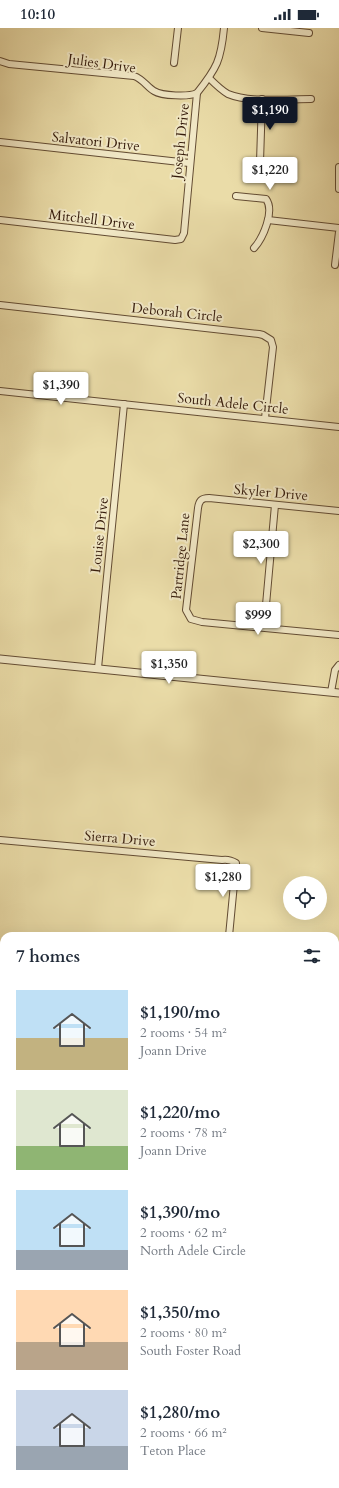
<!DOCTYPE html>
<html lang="en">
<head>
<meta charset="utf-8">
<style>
	body { margin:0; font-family:Cardo,serif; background:#f2f2f3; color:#1f2937; height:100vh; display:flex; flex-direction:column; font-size:15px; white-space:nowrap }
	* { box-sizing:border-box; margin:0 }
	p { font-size:13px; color:#747a83 }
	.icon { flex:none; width:22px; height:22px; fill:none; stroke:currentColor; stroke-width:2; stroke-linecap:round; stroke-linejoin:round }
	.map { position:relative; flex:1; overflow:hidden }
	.panel { position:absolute; left:0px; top:904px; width:339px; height:556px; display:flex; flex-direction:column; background:#fff; border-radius:12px 12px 0 0; box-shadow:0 4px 16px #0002 }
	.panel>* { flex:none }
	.tools { position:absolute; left:283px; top:848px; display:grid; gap:8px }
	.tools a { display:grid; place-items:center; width:44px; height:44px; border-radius:50%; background:#fff; box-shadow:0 4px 16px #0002; font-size:20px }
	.price { position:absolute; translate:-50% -34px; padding:0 9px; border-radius:4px; background:#fff; color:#222; font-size:13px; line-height:26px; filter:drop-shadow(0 1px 2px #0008) }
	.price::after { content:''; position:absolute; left:50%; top:24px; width:12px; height:9px; margin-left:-6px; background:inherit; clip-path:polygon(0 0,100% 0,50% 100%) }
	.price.selected { background:#111827; color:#fff }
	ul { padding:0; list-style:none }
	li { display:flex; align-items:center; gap:12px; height:100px; padding:0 16px }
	li span { display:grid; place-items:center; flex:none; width:112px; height:80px; border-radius:0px; color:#555 }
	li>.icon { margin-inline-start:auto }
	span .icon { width:48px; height:48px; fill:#fffc; stroke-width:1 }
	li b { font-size:17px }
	h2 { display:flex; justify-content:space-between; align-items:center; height:48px; padding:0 16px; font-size:17px }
	.status { display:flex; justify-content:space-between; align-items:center; height:28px; padding:0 20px; background:#fff; direction:ltr }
	.status svg { height:11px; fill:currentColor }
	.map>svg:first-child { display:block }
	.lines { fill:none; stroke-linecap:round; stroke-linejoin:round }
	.stream { stroke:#717b6e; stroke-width:1.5 }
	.minor-casing { stroke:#634c33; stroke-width:8 }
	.tertiary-casing { stroke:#634c33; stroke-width:9 }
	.minor { stroke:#f1e8c6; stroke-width:6 }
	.tertiary { stroke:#f1e8c6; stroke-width:7 }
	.labels { text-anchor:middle; stroke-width:4; stroke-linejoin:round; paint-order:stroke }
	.street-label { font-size:14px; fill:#361c0c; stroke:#f1e8c6 }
</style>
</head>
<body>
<div class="status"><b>10:10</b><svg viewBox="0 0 49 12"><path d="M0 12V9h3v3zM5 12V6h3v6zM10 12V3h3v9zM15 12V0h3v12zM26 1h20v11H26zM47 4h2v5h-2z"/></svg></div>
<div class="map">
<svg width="339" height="1460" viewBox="0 0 339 1460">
	<rect width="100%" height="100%" fill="#eadca8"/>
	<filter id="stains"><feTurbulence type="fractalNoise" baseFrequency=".005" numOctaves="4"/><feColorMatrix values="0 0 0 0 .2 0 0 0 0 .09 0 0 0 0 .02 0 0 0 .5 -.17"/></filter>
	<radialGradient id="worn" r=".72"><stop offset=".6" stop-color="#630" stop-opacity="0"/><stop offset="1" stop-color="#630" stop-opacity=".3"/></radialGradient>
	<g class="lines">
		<g class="stream">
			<polyline points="0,979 4,979"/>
			<polyline points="335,997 339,987"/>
		</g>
		<g class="minor-casing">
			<g id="minor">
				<polyline points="262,0 309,5"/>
				<path d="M0 33 9 36 134 48C143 51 147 59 154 63 162 68 189 69 197 65"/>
				<polyline points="174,35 178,0"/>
				<path d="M209 50C215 56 221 62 228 66 249 75 288 71 311 71"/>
				<polyline points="0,114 189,135"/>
				<polyline points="260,134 262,71"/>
				<polyline points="339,139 339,161"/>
				<path d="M236 168 266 171C275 183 263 210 254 220"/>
				<path d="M0 192 175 212 181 211 184 205 197 65C217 40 221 32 224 0"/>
				<polyline points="268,192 339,200"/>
				<polyline points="335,237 339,204"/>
				<polyline points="0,277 259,306 263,307 271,312 273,319 265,390"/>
				<polyline points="0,363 339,399"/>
				<path d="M339 483 209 470C201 470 199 473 198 480L186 582 191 591 202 594 339 607"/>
				<polyline points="264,599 275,477"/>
				<polyline points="98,640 124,376"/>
				<polyline points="331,664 335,642 339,637"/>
				<path d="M0 812 222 832C227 831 231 832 236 835L229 908"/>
				<polyline points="335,964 339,965"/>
				<polyline points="0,996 4,996"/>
				<polyline points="0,1158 4,1159"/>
				<polyline points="335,1199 339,1200"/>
				<polyline points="0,1341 4,1341"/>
				<polyline points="335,1369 339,1369"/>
				<polyline points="335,1428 339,1429"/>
				<polyline points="76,1456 113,1460"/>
				<polyline points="246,1460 250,1456"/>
			</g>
		</g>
		<g class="tertiary-casing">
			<polyline id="tertiary" points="0,631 339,665"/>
		</g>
		<use href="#minor" class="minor"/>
		<use href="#tertiary" class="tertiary"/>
	</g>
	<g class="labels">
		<g class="street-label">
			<text transform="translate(102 35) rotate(8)" y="5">Julies Drive</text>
			<text transform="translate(96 113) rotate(6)" y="5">Salvatori Drive</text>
			<text transform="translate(180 113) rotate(-84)" y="5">Joseph Drive</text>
			<text transform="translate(92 191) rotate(7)" y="5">Mitchell Drive</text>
			<text transform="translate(177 284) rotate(6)" y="5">Deborah Circle</text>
			<text transform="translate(233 375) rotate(6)" y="5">South Adele Circle</text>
			<text transform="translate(271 464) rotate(5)" y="5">Skyler Drive</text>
			<text transform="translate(99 507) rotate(-84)" y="5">Louise Drive</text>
			<text transform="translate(180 528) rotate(-84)" y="5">Partridge Lane</text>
			<text transform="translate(120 810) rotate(5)" y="5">Sierra Drive</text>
		</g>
	</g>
	<rect width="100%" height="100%" filter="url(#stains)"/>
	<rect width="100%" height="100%" fill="url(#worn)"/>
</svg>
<div class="tools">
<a><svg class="icon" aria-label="locate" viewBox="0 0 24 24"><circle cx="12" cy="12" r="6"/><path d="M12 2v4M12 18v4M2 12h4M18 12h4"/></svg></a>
</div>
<b class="price selected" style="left:270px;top:103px">$1,190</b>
<b class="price" style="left:270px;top:163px">$1,220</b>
<b class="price" style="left:61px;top:378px">$1,390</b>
<b class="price" style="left:261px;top:537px">$2,300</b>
<b class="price" style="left:258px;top:608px">$999</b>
<b class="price" style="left:169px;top:657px">$1,350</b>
<b class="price" style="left:223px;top:870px">$1,280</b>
<section class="panel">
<h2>7 homes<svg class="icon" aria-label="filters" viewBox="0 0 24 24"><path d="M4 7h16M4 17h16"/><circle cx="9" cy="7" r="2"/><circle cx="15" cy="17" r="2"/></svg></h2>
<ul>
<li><span style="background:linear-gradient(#bfe0f5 60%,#c2b280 0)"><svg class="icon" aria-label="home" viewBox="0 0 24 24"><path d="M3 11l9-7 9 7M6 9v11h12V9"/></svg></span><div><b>$1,190/mo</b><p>2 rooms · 54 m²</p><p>Joann Drive</p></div></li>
<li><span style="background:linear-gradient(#dfe7d0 70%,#8fb573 0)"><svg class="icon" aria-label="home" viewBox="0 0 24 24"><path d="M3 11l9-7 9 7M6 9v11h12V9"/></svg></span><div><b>$1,220/mo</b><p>2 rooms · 78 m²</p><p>Joann Drive</p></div></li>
<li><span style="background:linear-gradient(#bfe0f5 75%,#9aa5b1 0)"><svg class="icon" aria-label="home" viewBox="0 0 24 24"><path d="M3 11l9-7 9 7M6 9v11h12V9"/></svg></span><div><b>$1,390/mo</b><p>2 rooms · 62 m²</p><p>North Adele Circle</p></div></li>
<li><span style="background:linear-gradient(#ffd9b3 65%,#b9a48a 0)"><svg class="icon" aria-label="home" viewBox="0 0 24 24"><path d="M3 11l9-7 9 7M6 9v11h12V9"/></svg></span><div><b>$1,350/mo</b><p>2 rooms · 80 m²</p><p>South Foster Road</p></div></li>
<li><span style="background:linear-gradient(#c9d6e8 70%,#9aa5b1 0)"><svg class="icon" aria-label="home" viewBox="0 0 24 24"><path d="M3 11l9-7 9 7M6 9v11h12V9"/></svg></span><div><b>$1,280/mo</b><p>2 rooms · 66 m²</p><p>Teton Place</p></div></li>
</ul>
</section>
</div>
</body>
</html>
